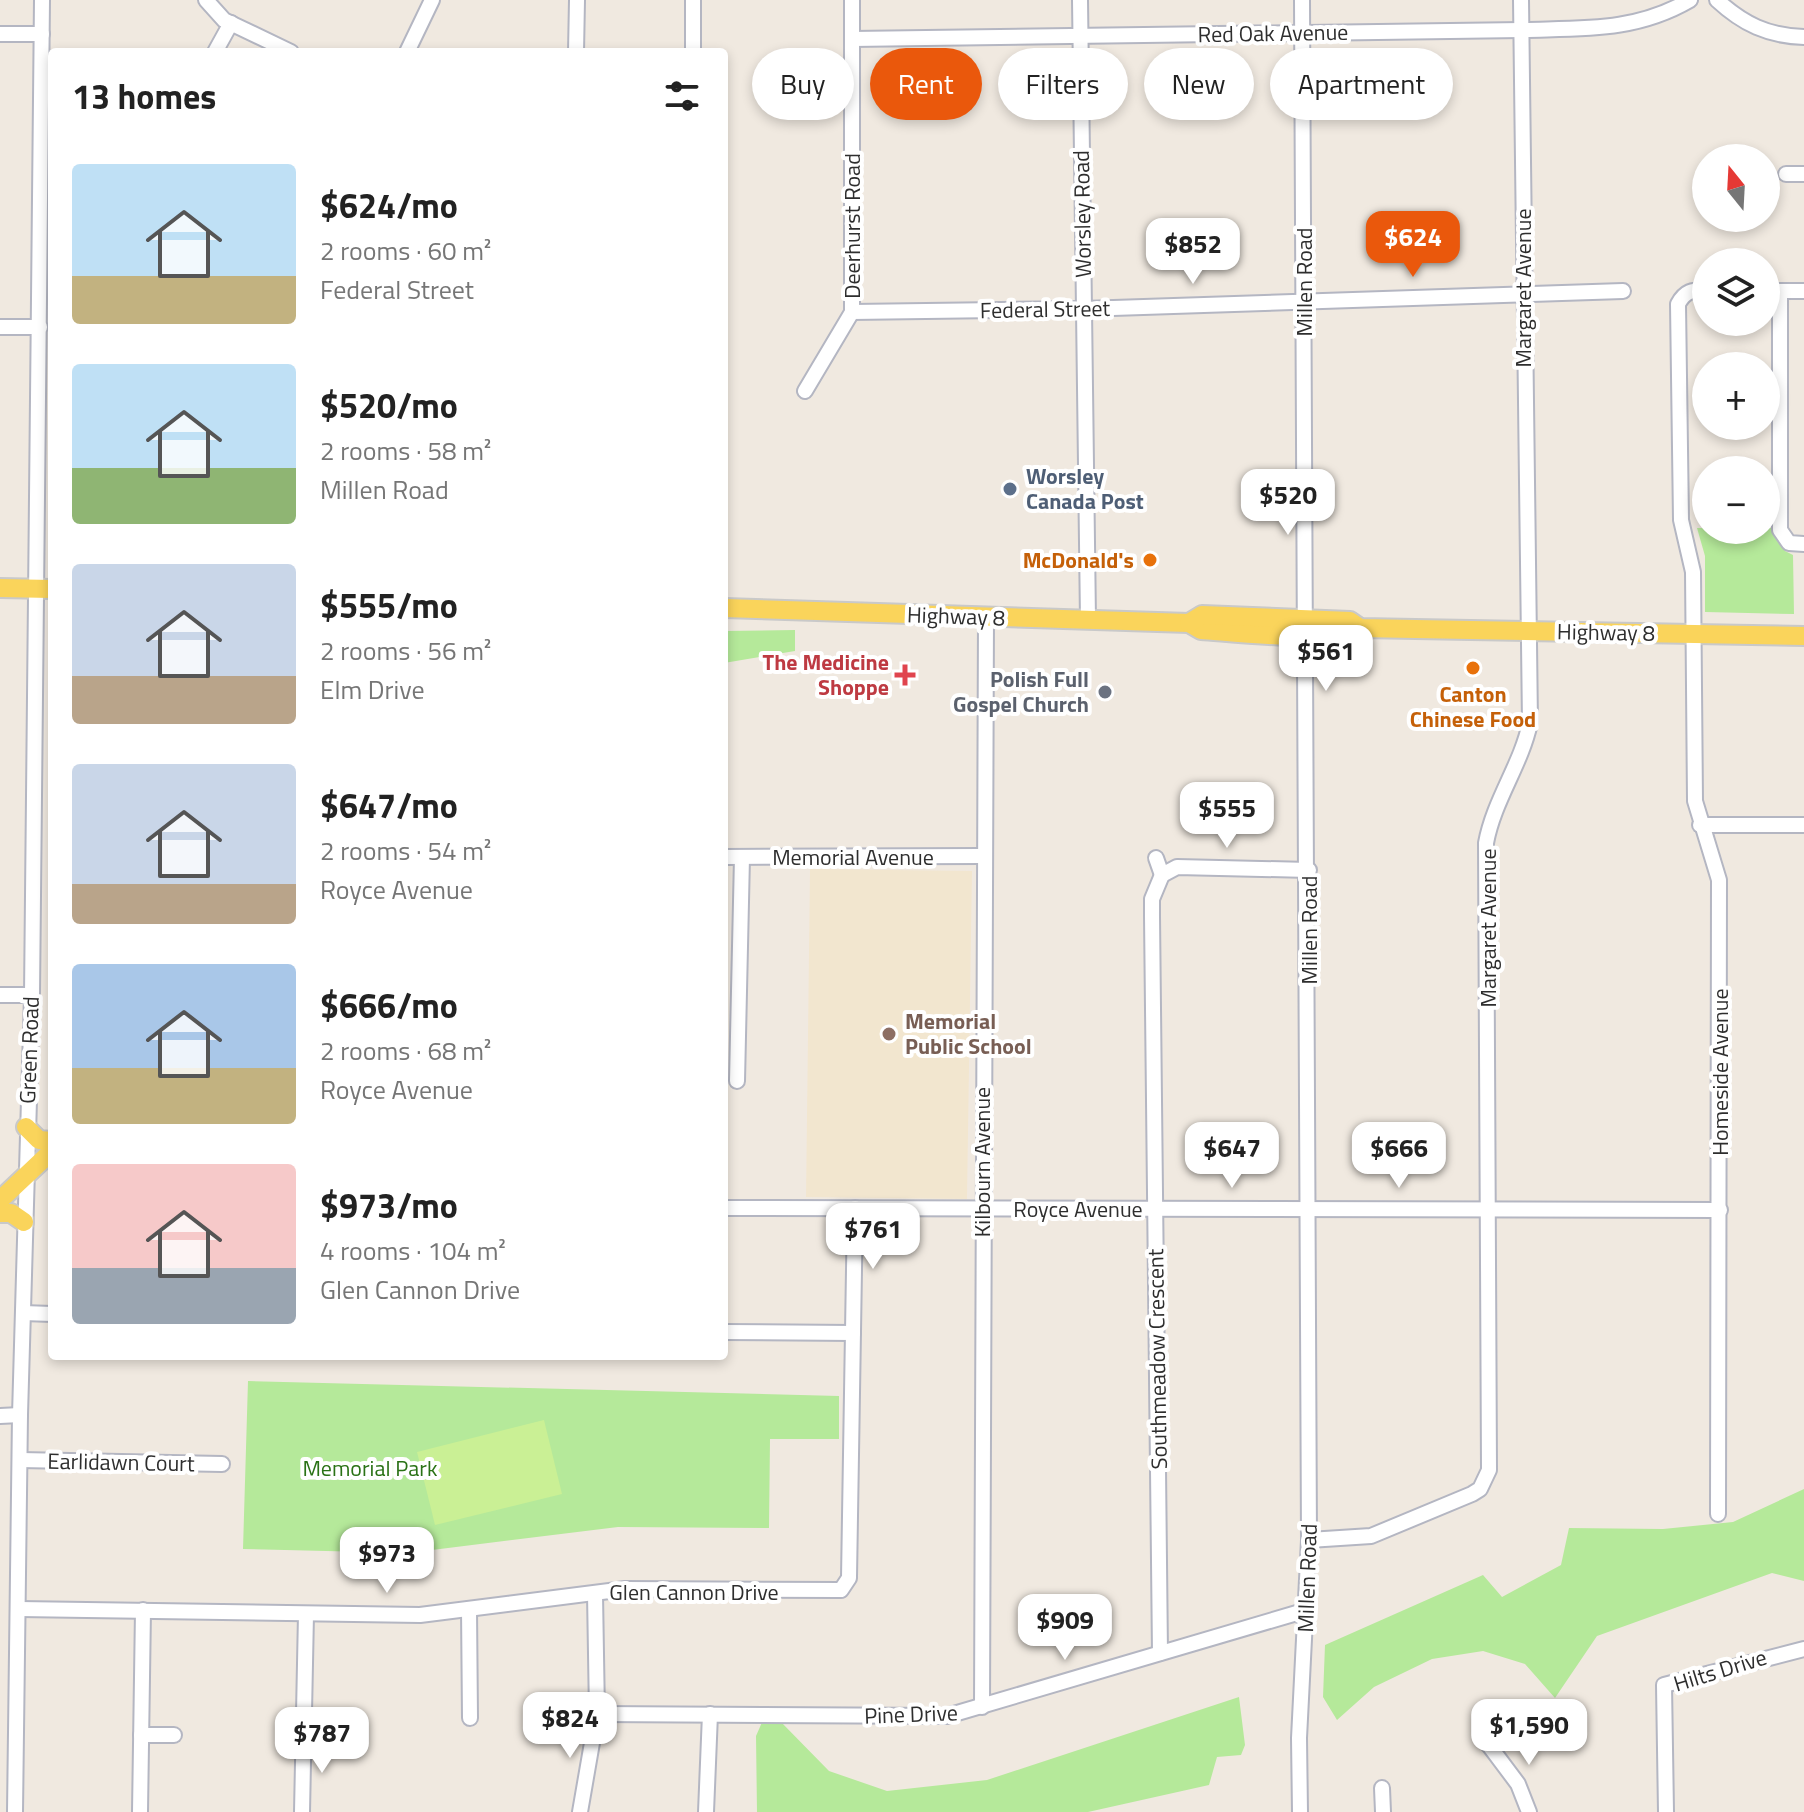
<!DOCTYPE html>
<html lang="en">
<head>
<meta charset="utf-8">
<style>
	body { margin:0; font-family:"Titillium Web",sans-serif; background:#f2f2f2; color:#222; height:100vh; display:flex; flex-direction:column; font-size:30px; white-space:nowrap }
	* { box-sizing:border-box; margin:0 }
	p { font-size:26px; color:#767676 }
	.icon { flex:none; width:44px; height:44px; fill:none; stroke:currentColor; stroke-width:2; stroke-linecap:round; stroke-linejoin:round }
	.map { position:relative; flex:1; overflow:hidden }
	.side { position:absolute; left:48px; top:48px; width:680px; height:1312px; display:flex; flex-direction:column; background:#fff; border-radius:8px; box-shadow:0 4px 12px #0003 }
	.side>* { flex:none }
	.top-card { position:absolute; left:752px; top:48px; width:760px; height:72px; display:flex; gap:16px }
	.needle { width:52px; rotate:342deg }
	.tools { position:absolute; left:1692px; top:144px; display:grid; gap:16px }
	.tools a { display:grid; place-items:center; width:88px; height:88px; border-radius:50%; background:#fff; box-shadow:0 4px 12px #0003; font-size:40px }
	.price { position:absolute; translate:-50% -68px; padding:0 18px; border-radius:16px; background:#fff; color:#222; font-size:26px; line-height:52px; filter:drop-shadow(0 2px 4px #0008) }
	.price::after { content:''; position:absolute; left:50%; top:48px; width:24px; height:18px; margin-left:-12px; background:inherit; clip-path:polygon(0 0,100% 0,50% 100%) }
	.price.current { background:#ea580c; color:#fff }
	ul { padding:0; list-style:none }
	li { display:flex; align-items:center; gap:24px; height:200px; padding:0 24px }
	li span { display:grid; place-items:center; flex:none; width:224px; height:160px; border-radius:8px; color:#555 }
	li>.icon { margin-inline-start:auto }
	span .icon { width:96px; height:96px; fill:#fffc; stroke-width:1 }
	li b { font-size:34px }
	h2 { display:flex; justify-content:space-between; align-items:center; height:96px; padding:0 24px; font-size:34px }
	.pill { padding:0 28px; border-radius:36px; background:#fff; box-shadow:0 4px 12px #0003; font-size:28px; line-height:72px }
	.pill.current { background:#ea580c; color:#fff }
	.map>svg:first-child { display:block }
	.education { fill:#f2e6cf }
	.green { fill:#b5e99a }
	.pitch { fill:#caf095 }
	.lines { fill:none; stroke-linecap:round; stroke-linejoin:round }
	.minor-casing { stroke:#b4b6c2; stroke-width:18 }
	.major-casing { stroke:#c9c9c9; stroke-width:22 }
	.minor { stroke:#fff; stroke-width:14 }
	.major { stroke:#fad45b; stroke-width:18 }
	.service-dot { fill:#5c6f8a; stroke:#fff; stroke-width:3 }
	.food-dot { fill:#e8710a; stroke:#fff; stroke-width:3 }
	.health-dot { fill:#e0444e; stroke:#fff; stroke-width:3 }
	.worship-dot { fill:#6b7280; stroke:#fff; stroke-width:3 }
	.education-dot { fill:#8d6e63; stroke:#fff; stroke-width:3 }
	.labels { text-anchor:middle; stroke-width:8; stroke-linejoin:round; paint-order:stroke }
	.street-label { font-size:22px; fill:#2e2e2e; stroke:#fff }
	.service-label { font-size:22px; font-weight:bold; fill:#4e5e75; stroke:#fff; text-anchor:start }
	.food-label { font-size:22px; font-weight:bold; fill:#c56008; stroke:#fff; text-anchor:end }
	.health-label { font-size:22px; font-weight:bold; fill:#be3a42; stroke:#fff; text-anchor:end }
	.worship-label { font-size:22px; font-weight:bold; fill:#5b616d; stroke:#fff; text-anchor:end }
	.education-label { font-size:22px; font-weight:bold; fill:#785e54; stroke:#fff; text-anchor:start }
	.park-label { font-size:22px; fill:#2a7216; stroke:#fff }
</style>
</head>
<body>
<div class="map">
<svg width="1804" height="1812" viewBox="0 0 1804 1812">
	<rect width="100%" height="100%" fill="#f0e9e0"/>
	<polygon class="education" points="810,869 972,871 967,1199 806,1197"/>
	<g class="green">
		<polygon points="1697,528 1773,528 1785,551 1793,555 1794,614 1705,612 1705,556"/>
		<polygon points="795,630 795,651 724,663 724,631"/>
		<polygon points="248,1381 839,1396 839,1439 770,1439 769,1528 618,1527 408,1553 243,1549"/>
		<polygon points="1804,1489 1804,1581 1772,1573 1597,1636 1555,1698 1525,1664 1483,1651 1432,1659 1374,1687 1337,1720 1323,1697 1325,1645 1483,1575 1502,1597 1561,1565 1569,1528 1663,1529 1733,1522"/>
		<polygon points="1239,1697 1245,1745 1241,1755 1217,1757 1209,1785 1088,1812 757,1812 756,1736 763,1720 781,1722 829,1771 887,1791 987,1780"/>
	</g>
	<polygon class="pitch" points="544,1420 562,1494 435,1525 417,1452"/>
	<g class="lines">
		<g class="minor-casing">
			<g id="minor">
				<polyline points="206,0 224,20 291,52"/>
				<polyline points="1080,0 1088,620"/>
				<path d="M1717 0C1743 24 1768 36 1804 37"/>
				<polyline points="0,34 42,34"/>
				<path d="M852 39 1522 30C1583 28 1635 32 1690 0"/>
				<polyline points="215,52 231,23"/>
				<polyline points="407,52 432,0"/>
				<polyline points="576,52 577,0"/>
				<polyline points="693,52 693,0"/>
				<polyline points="1786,174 1804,174"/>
				<path d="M1706 290C1692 290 1685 291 1678 304L1681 520 1693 572 1695 801 1719 880 1718 1514"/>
				<polyline points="1766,291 1804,291"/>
				<polyline points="1780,291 1780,530 1789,543 1804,544"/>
				<polyline points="852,312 1083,309 1623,291"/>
				<polyline points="0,327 40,327"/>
				<polyline points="805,391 852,312 852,0"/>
				<polyline points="1700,825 1804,825"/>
				<polyline points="724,857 982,856"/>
				<polyline points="1156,858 1162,875"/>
				<polyline points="1162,875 1177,867 1309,870"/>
				<polyline points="0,995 32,995"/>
				<polyline points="737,1081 742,857"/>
				<polyline points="724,1208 1720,1210"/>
				<polyline points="23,1313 52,1314"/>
				<polyline points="724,1332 853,1333"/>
				<polyline points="0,1416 20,1415"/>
				<polyline points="20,1460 222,1464"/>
				<path d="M1309 1540 1371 1536 1472 1494 1480 1489 1489 1470 1486 843C1494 800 1521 765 1530 723L1521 0"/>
				<polyline points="19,1609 420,1615 625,1589 841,1590 849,1578 855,1208"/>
				<polyline points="469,1609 470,1718"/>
				<polyline points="1160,1653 1152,916 1152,899 1162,875"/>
				<polyline points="982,1707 986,617"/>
				<polyline points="597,1714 947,1716 1307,1610"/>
				<polyline points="141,1735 174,1735"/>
				<polyline points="304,1738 335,1738"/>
				<polyline points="1485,1740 1518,1784 1529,1812"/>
				<polyline points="1382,1788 1383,1812"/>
				<polyline points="15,1812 20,1415 32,995 42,0"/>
				<polyline points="140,1812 143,1610"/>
				<polyline points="302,1812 306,1614"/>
				<polyline points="580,1812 597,1714 595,1594"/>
				<polyline points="706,1812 710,1714"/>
				<polyline points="1300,1812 1299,1738 1309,1540 1302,0"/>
				<polyline points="1666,1812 1664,1685 1804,1649"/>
			</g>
		</g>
		<g class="major-casing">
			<g id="major">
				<polyline points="0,588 52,589"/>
				<path d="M724 608 1189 623 1201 630C1233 632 1338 644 1360 628"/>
				<polyline points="1189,623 1202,615 1350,621 1360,628 1804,636"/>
				<polyline points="26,1127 39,1140 52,1141"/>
				<polyline points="0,1200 52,1151"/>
				<polyline points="0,1213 11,1213 24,1222"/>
			</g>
		</g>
		<use href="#minor" class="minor"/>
		<use href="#major" class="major"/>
	</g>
	<circle class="service-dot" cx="1010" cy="489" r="8"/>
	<g class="food-dot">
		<circle cx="1150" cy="560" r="8"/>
		<circle cx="1473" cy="668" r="8"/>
	</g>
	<path class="health-dot" d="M901 663h8v8h8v8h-8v8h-8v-8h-8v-8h8z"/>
	<circle class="worship-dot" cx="1105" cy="692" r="8"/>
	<circle class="education-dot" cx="889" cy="1034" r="8"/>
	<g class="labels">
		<g class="street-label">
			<text transform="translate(1273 33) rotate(-1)" y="8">Red Oak Avenue</text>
			<text transform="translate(1082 214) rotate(-91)" y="8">Worsley Road</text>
			<text transform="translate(852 226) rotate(-90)" y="8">Deerhurst Road</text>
			<text transform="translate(1304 282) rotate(-90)" y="8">Millen Road</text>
			<text transform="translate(1523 288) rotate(-90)" y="8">Margaret Avenue</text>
			<text transform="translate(1045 309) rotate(-1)" y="8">Federal Street</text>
			<text transform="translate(956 616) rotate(2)" y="8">Highway 8</text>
			<text transform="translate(1606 632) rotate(1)" y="8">Highway 8</text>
			<text x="853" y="865">Memorial Avenue</text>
			<text transform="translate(1488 928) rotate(-90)" y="8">Margaret Avenue</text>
			<text transform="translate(1309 930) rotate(-90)" y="8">Millen Road</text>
			<text transform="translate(29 1050) rotate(-88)" y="8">Green Road</text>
			<text transform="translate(1720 1072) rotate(-90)" y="8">Homeside Avenue</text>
			<text transform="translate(982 1162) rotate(-90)" y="8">Kilbourn Avenue</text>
			<text x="1078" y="1217">Royce Avenue</text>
			<text transform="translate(1157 1359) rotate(-91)" y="8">Southmeadow Crescent</text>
			<text transform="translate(121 1462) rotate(1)" y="8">Earlidawn Court</text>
			<text transform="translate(1307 1578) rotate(-88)" y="8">Millen Road</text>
			<text x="694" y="1600">Glen Cannon Drive</text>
			<text transform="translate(1720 1670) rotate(-17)" y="8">Hilts Drive</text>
			<text transform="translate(911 1714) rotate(-2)" y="8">Pine Drive</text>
		</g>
		<g class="service-label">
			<text x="1026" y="484">Worsley<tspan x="1026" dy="25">Canada Post</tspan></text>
		</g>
		<g class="food-label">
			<text x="1134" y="568">McDonald's</text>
			<text x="1473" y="702" text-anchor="middle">Canton<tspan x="1473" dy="25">Chinese Food</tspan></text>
		</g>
		<g class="health-label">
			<text x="889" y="670">The Medicine<tspan x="889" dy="25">Shoppe</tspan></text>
		</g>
		<g class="worship-label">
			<text x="1089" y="687">Polish Full<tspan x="1089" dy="25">Gospel Church</tspan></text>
		</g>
		<g class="education-label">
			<text x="905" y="1029">Memorial<tspan x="905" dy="25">Public School</tspan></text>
		</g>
		<g class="park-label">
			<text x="370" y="1476">Memorial Park</text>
		</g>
	</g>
</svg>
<div class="tools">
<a><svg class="needle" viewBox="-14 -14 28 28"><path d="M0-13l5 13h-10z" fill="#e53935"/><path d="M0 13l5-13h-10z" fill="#767676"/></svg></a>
<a><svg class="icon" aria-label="layers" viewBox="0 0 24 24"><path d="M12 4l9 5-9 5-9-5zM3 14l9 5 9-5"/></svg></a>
<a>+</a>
<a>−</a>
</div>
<b class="price current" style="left:1413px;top:279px">$624</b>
<b class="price" style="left:1193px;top:286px">$852</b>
<b class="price" style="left:1288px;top:537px">$520</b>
<b class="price" style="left:1326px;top:693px">$561</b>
<b class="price" style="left:1227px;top:850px">$555</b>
<b class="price" style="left:1232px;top:1190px">$647</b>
<b class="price" style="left:1399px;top:1190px">$666</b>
<b class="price" style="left:873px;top:1271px">$761</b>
<b class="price" style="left:387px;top:1595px">$973</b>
<b class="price" style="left:1065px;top:1662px">$909</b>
<b class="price" style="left:570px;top:1760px">$824</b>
<b class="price" style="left:1529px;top:1767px">$1,590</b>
<b class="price" style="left:322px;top:1775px">$787</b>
<div class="top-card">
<a class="pill">Buy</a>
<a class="pill current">Rent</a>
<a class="pill">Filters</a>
<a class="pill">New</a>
<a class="pill">Apartment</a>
</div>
<section class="side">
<h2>13 homes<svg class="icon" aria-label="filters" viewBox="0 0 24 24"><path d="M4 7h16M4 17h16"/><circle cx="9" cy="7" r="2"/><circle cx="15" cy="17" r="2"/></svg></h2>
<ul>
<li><span style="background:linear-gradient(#bfe0f5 70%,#c2b280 0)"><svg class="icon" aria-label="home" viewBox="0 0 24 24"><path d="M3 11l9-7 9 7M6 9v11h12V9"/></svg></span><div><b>$624/mo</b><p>2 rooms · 60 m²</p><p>Federal Street</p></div></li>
<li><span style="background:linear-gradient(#bfe0f5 65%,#8fb573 0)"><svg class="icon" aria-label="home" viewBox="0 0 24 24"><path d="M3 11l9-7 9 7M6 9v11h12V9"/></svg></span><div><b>$520/mo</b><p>2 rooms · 58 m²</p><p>Millen Road</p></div></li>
<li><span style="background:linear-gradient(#c9d6e8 70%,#b9a48a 0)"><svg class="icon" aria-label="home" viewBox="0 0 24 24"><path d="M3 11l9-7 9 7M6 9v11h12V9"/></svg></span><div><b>$555/mo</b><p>2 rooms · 56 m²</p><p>Elm Drive</p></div></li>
<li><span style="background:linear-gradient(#c9d6e8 75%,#b9a48a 0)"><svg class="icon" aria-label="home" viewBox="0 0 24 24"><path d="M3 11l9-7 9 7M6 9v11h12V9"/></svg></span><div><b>$647/mo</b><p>2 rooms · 54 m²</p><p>Royce Avenue</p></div></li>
<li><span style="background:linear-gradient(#a9c7e8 65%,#c2b280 0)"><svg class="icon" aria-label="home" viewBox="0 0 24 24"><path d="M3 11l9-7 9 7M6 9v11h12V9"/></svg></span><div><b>$666/mo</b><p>2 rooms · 68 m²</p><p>Royce Avenue</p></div></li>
<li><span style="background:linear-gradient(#f6c9c9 65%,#9aa5b1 0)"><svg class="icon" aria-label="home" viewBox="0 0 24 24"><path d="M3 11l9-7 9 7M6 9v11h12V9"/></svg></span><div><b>$973/mo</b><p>4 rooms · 104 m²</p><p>Glen Cannon Drive</p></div></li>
</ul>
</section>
</div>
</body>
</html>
